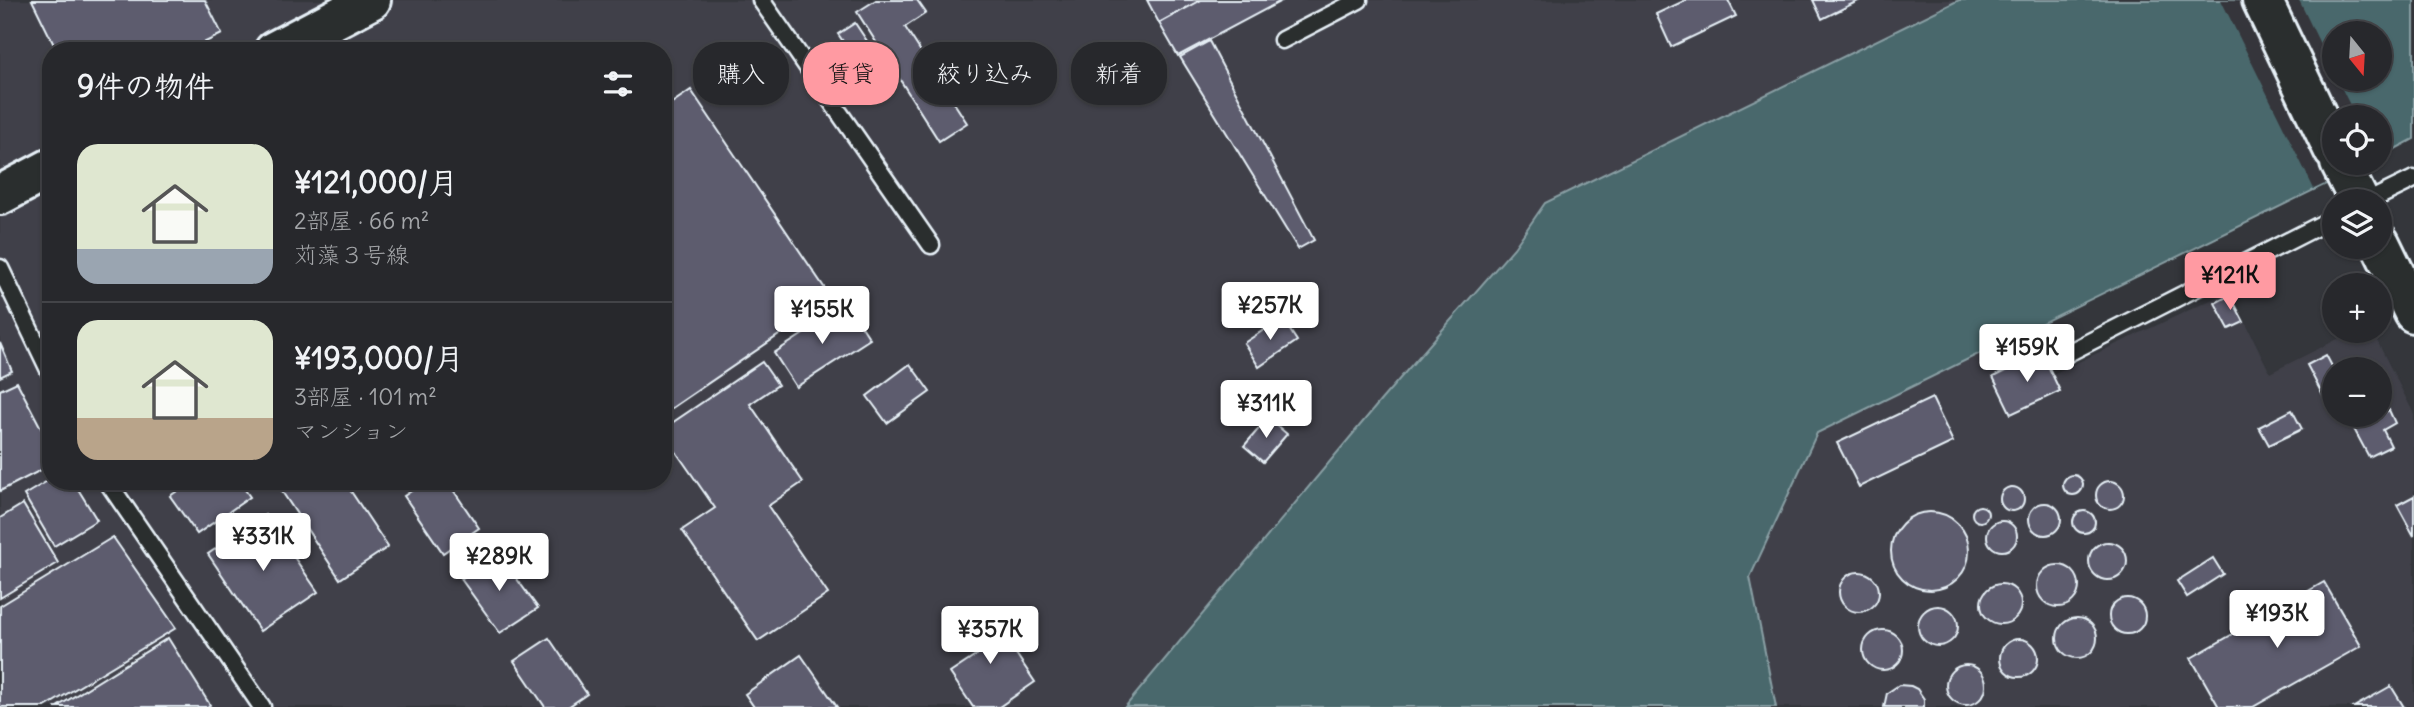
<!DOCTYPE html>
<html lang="ja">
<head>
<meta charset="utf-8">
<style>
	body { margin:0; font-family:Delius,"Klee One",sans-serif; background:#2f3034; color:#f1f3f6; height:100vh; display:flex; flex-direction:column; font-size:26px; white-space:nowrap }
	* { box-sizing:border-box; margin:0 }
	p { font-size:23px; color:#a4a6a9 }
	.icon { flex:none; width:38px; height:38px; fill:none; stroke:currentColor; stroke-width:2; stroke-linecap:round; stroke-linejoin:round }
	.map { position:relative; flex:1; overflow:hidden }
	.details { position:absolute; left:42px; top:42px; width:630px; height:448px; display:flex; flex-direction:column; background:#27282c; border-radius:28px; box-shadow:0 2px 5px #0004,0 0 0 2px #434448 }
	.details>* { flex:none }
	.top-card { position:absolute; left:693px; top:42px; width:665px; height:63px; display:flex; gap:14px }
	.needle { width:46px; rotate:162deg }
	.tools { position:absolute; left:2322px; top:21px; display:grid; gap:14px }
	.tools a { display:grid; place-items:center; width:70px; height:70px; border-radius:50%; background:#27282c; box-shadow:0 2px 5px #0004,0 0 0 2px #434448; font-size:35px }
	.price { position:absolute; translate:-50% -60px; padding:0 16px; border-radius:7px; background:#fff; color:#222; font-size:23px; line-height:46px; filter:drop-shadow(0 2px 4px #0008) }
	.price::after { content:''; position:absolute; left:50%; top:42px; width:21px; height:16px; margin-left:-10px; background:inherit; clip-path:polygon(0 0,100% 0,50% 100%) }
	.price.on { background:#ff9aa2; color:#111 }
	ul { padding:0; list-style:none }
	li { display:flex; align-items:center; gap:21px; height:175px; padding:0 35px }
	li+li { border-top:2px solid #434448 }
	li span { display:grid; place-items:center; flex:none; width:196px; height:140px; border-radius:21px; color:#555 }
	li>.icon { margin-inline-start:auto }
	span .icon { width:84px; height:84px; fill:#fffc; stroke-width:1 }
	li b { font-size:30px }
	h2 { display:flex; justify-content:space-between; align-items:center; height:84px; padding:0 35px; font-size:30px }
	.chip { padding:0 24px; border-radius:28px; background:#27282c; box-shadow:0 2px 5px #0004,0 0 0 2px #434448; font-size:24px; line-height:63px }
	.chip.on { background:#ff9aa2; color:#111 }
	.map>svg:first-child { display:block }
	.built { fill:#40414a; fill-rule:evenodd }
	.water { fill:#4a686c; stroke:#899fa4; stroke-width:2; fill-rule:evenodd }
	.pier { fill:#34363b }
	.building { fill:#5d5c6e; stroke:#e8f1f8; stroke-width:2 }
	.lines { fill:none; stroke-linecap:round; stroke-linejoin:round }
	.lane-casing { stroke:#e8f1f8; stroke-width:21 }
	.secondary-casing { stroke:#e8f1f8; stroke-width:44 }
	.lane { stroke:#2a2d2e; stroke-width:16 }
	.secondary { stroke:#2a2d2e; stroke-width:38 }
</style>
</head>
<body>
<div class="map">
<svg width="2414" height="707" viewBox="0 0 2414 707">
	<rect width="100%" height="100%" fill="#34363b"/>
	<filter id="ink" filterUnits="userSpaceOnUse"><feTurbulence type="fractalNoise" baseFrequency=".0143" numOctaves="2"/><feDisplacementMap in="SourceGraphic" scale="14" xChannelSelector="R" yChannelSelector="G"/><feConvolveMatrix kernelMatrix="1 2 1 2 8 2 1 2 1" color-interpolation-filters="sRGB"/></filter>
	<g filter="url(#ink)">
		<g class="built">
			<path d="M0 0H1959L1545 203 1514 248 1382 399 1125 707H0ZM51 51H663V481H51Z"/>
			<path d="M2230 291 2270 373 2354 331H2372L2414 414V707H1776L1750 577 1817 433 2017 335 2040 380ZM2334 369H2380V415H2334Z"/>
		</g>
		<path class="water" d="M1959 0H2414V139L2380 157V117H2334V163H2369L1817 433 1750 577 1776 707H1125L1382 399 1514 248 1545 203ZM2334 33H2380V79H2334Z"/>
		<polygon class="pier" points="2221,0 2299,0 2334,73 2334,79 2337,79 2356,117 2334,117 2334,163 2369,163 2314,189"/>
		<g class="building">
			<polygon points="32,0 205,0 222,34 187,51 57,51"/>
			<polygon points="876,0 917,0 926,13 905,27 967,123 939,141 857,12"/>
			<polygon points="1147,0 1201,0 1159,23"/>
			<polygon points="1201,0 1283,0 1178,56 1159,23"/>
			<polygon points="1686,0 1728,0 1736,16 1671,47 1656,14"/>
			<polygon points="1813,0 1860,0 1822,19"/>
			<polygon points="855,23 873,50 860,66 838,34"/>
			<polygon points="1209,41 1314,240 1298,249 1180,57"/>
			<polygon points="691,90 832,299 663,414 663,109"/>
			<polygon points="2230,295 2244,322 2229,329 2215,303"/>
			<polygon points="848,305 870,339 796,387 774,353"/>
			<polygon points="1282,318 1297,341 1259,367 1244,343"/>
			<polygon points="0,343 12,371 0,377"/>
			<polygon points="2042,353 2060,391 2011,414 1993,377"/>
			<polygon points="2326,355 2334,370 2334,411 2332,413 2307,365"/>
			<polygon points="762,362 778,385 750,404 803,482 768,506 828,594 758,641 682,530 715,508 663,433 663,429"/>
			<polygon points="910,364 930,392 887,423 867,396"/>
			<polygon points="17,382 51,447 51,465 0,491 0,390"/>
			<polygon points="1932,398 1953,442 1859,487 1837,443"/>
			<polygon points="2292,410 2302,429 2269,445 2259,427"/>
			<polygon points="2389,410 2395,423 2383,430 2391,446 2369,457 2354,429"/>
			<polygon points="1268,418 1287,434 1263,462 1244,446"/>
			<circle cx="2073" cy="485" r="10"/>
			<polygon points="51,479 51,481 73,481 97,520 54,546 24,495"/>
			<circle cx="2110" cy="495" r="14"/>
			<polygon points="192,481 239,481 250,497 197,534 170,496"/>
			<polygon points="275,481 344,481 388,547 340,579"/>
			<polygon points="426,481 447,481 479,528 443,553 404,496"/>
			<circle cx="2012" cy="499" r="12"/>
			<polygon points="2414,496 2414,536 2397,505"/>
			<circle cx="2045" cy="519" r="16"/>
			<polygon points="23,504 58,563 0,598 0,518"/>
			<circle cx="1980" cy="514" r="8"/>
			<circle cx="2084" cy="522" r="11"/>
			<circle cx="1930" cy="551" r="39"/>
			<polygon points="265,515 318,592 260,631 208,554"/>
			<circle cx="2002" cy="536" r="15"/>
			<polygon points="113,537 176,628 45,707 0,707 0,606"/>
			<circle cx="2108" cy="561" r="19"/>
			<polygon points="498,553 538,608 500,633 461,579"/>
			<polygon points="2213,558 2223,574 2187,597 2177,581"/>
			<circle cx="2058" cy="586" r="21"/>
			<circle cx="1859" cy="592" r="20"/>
			<polygon points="2324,582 2361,646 2253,707 2219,707 2191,658"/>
			<circle cx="2001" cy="604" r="20"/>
			<circle cx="2127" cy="616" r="18"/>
			<circle cx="1938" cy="626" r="20"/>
			<polygon points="986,609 1035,682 999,707 973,707 950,673 977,655 959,627"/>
			<circle cx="2077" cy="638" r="20"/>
			<circle cx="1883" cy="650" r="20"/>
			<polygon points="168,638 210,705 207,707 57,707"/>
			<polygon points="549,638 587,694 568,707 545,707 514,661"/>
			<circle cx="2019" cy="658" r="19"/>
			<polygon points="801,655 837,707 754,707 745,694"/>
			<circle cx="1966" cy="685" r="20"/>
			<polygon points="1899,685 1911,686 1917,689 1924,699 1924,707 1884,707 1887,693"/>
			<polygon points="2391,686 2404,707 2354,707"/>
		</g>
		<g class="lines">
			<g class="lane-casing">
				<g id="lane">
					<polyline points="761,0 931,245"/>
					<polyline points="1282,40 1359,0"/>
					<polyline points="2369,201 2414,179"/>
					<polyline points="0,268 51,374"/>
					<polyline points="2060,357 2334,218"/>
					<polyline points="107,481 262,707"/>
				</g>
			</g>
			<g class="secondary-casing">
				<g id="secondary">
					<polyline points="2262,0 2334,151"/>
					<polyline points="274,51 371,0"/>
					<polyline points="2340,163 2359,201"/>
					<polyline points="0,195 51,168"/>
					<polyline points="2380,243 2414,313"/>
				</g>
			</g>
			<use href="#lane" class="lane"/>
			<use href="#secondary" class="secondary"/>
		</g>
	</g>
</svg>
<div class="tools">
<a><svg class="needle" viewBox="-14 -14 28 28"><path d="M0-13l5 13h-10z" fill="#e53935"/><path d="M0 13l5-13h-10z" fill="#a4a6a9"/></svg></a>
<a><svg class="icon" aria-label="locate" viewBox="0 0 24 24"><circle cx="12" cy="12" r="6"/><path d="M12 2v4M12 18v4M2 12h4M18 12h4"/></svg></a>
<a><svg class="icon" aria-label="layers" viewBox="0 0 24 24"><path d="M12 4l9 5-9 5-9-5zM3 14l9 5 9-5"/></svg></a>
<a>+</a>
<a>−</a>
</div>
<b class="price on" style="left:2230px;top:312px">¥121K</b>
<b class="price" style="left:1270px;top:342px">¥257K</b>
<b class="price" style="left:822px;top:346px">¥155K</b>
<b class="price" style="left:2027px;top:384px">¥159K</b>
<b class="price" style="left:1266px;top:440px">¥311K</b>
<b class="price" style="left:263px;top:573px">¥331K</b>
<b class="price" style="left:499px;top:593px">¥289K</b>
<b class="price" style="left:2277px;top:650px">¥193K</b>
<b class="price" style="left:990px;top:666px">¥357K</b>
<div class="top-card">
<a class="chip">購入</a>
<a class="chip on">賃貸</a>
<a class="chip">絞り込み</a>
<a class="chip">新着</a>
</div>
<section class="details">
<h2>9件の物件<svg class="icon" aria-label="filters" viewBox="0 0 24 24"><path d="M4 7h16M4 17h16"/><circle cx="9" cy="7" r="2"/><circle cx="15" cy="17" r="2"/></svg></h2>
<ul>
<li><span style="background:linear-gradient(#dfe7d0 75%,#9aa5b1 0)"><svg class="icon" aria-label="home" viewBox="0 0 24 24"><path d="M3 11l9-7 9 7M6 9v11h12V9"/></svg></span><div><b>¥121,000/月</b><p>2部屋 · 66 m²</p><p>苅藻３号線</p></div></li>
<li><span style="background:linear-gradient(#dfe7d0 70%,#b9a48a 0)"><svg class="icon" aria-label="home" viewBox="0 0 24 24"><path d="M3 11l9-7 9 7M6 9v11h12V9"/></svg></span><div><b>¥193,000/月</b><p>3部屋 · 101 m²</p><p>マンション</p></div></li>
</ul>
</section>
</div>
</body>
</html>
